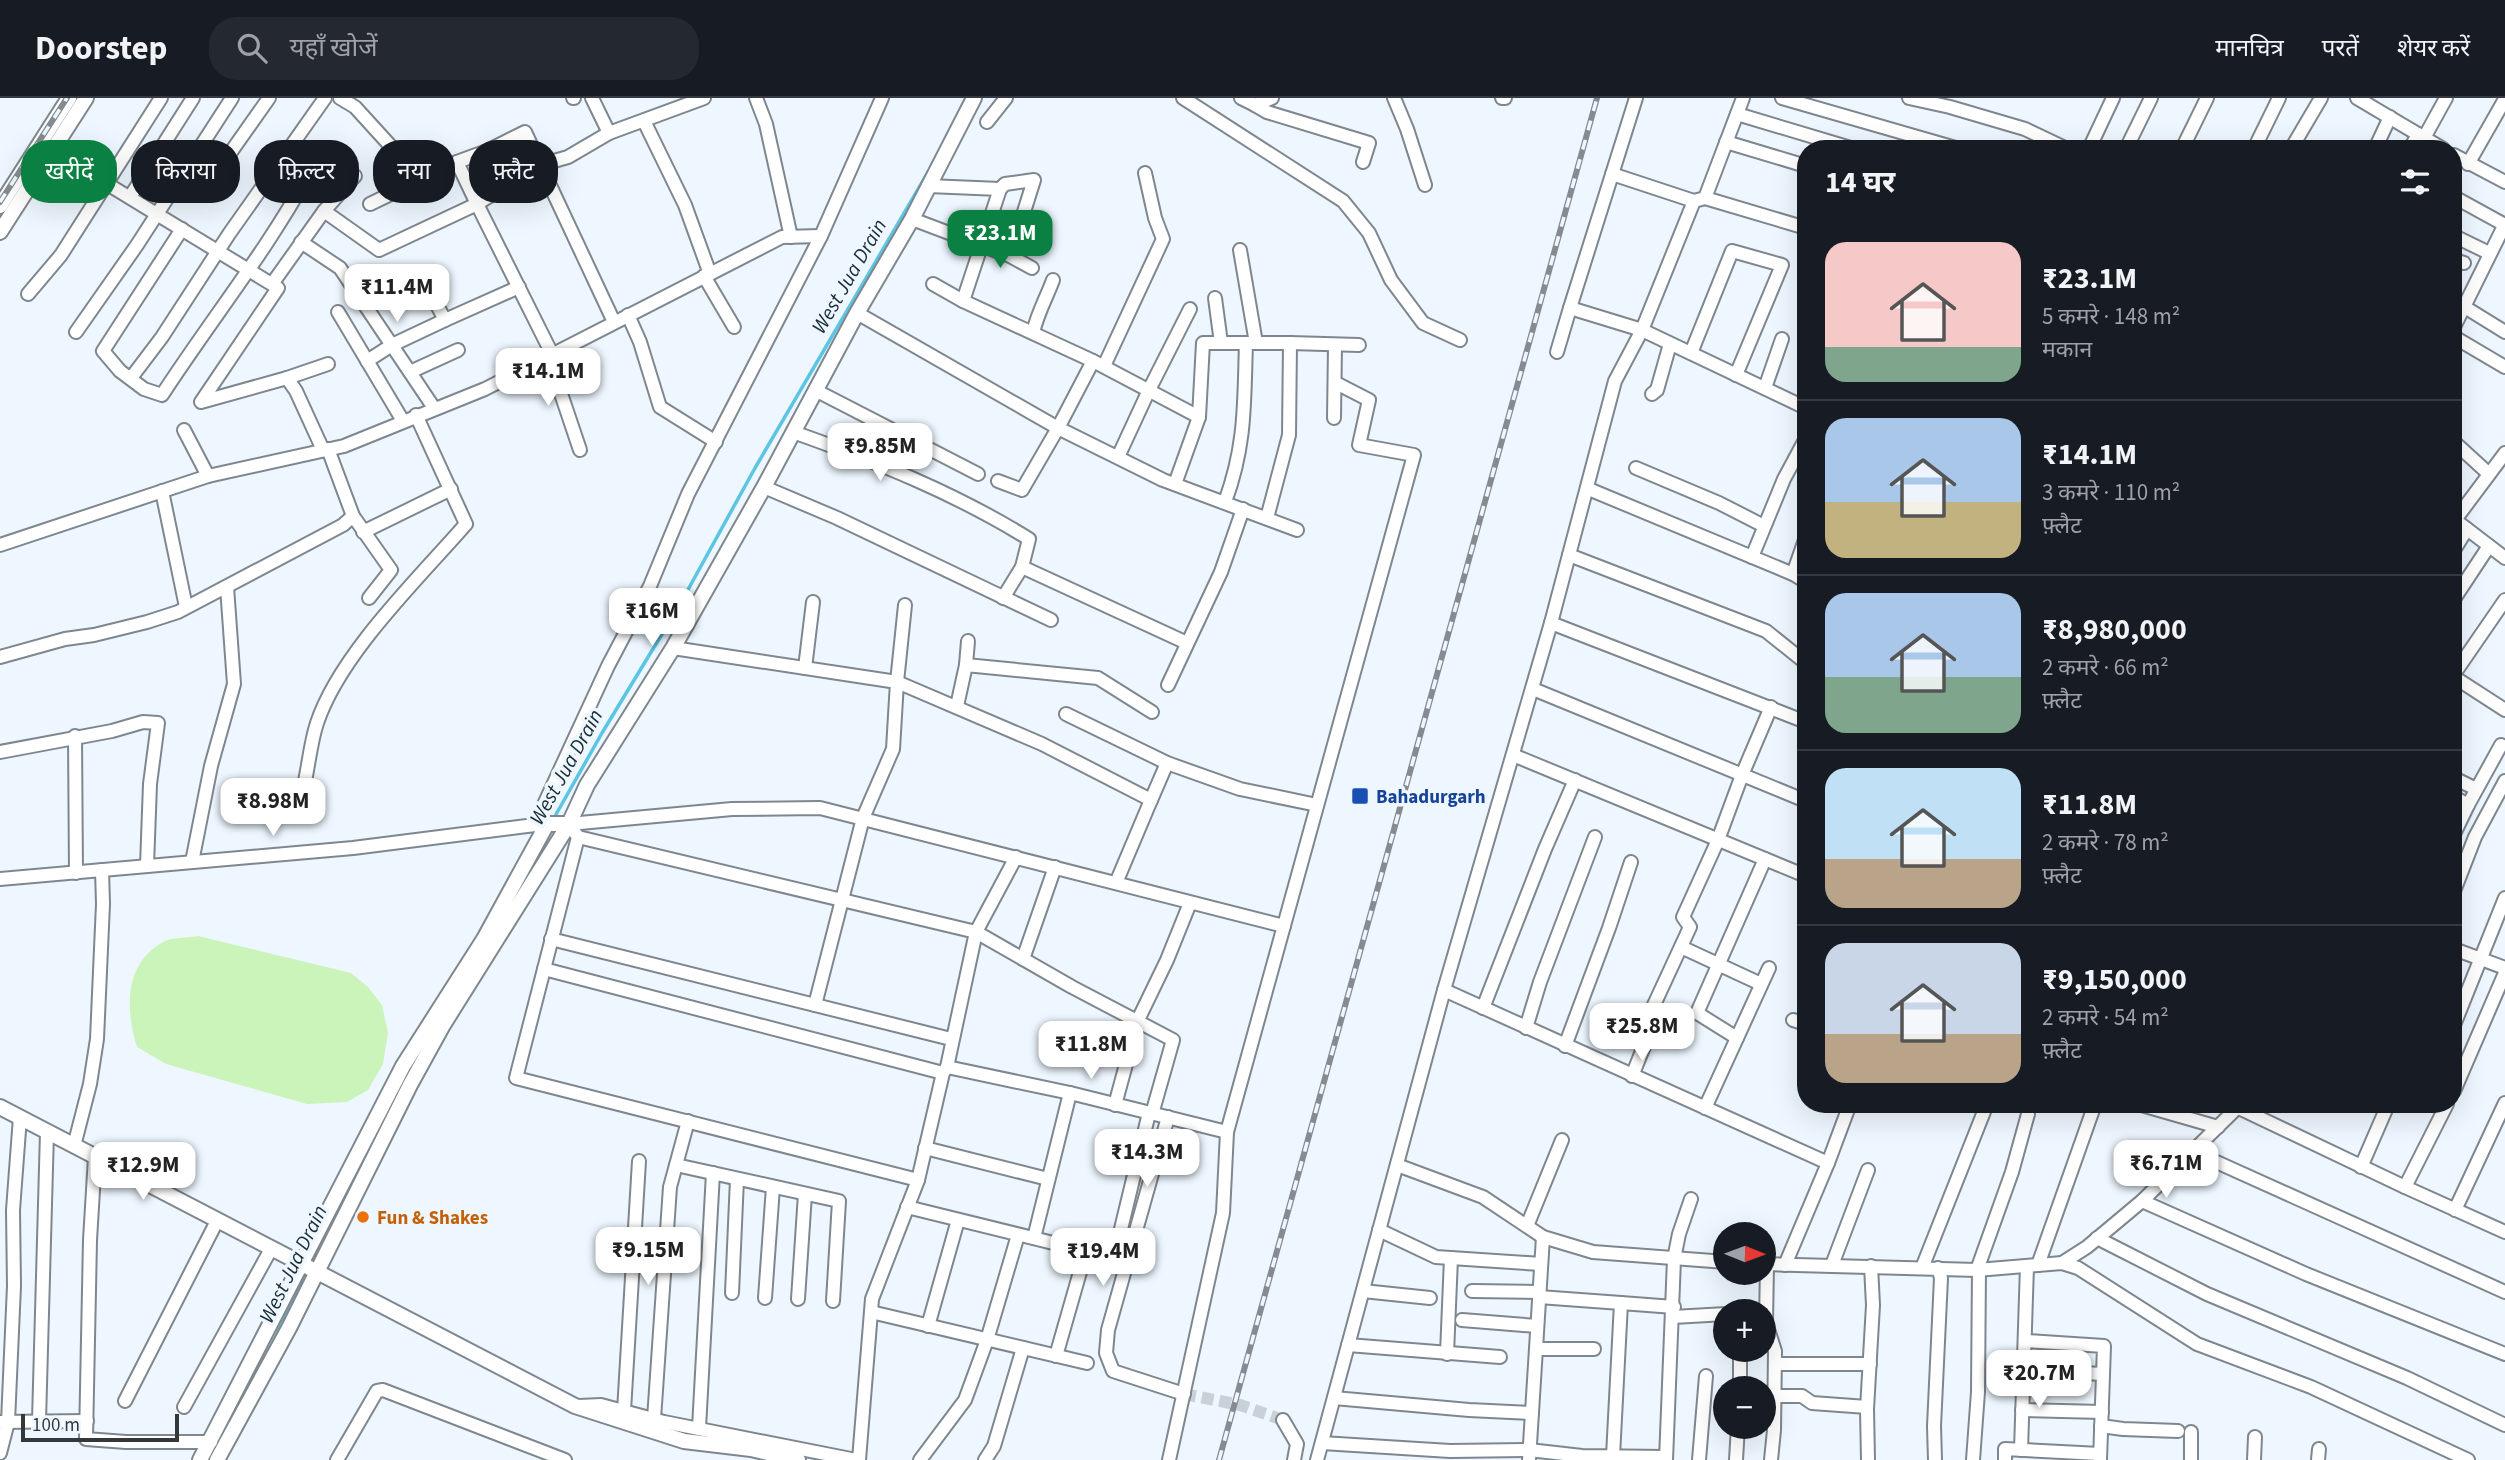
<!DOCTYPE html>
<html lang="hi">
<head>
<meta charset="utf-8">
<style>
	body { margin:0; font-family:"Source Sans 3","Noto Sans Devanagari",sans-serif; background:#242831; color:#f1f3f6; height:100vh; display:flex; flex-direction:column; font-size:26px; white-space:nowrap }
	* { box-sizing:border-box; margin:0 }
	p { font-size:23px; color:#9ea1a6 }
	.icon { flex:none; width:38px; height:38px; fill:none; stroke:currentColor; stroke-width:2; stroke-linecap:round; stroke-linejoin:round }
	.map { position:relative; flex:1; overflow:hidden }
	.side { position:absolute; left:1797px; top:42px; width:665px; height:973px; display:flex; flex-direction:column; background:#171b24; border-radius:28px; box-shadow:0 7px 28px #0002 }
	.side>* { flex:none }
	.hud { position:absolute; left:21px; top:42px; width:665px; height:63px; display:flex; gap:14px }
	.needle { width:46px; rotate:91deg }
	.fabs { position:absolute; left:1713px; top:1124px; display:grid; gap:14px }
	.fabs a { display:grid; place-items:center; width:63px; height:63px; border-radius:50%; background:#171b24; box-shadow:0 7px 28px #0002; font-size:35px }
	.scale { position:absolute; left:21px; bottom:18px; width:158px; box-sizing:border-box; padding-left:7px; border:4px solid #35383b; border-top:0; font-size:19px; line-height:24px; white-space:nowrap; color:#35383b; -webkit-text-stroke:5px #eef7ff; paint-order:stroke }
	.price { position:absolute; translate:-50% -60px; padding:0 16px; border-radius:14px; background:#fff; color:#222; font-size:23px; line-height:46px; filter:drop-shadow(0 2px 4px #0008) }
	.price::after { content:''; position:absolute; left:50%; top:42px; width:21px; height:16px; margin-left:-10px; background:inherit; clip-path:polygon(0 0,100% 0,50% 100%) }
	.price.on { background:#0b8043; color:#fff }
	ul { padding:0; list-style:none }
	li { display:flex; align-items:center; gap:21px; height:175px; padding:0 28px }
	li+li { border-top:2px solid #363941 }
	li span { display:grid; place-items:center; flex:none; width:196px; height:140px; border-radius:21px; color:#555 }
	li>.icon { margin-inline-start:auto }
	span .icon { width:84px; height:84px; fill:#fffc; stroke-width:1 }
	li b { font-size:30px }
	h2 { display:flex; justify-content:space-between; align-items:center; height:84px; padding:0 28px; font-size:30px }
	.chip { padding:0 24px; border-radius:28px; background:#171b24; box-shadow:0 7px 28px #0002; font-size:24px; line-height:63px }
	.chip.on { background:#0b8043; color:#fff }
	header { display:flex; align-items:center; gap:42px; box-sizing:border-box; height:98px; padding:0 35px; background:#171b24; border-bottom:2px solid #363941 }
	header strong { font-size:33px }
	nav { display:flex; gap:38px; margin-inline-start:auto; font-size:24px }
	.search { width:490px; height:63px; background:#242831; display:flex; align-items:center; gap:18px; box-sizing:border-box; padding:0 24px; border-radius:28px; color:#9ea1a6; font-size:26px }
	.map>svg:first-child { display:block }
	.green { fill:#caf4ba }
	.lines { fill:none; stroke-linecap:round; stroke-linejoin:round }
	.stream { stroke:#5bc5e3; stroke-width:3.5 }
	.minor-tunnel { stroke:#c9d1d8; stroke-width:12; stroke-dasharray:12 6; stroke-linecap:butt }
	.minor-casing { stroke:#7f878e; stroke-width:16 }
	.major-casing { stroke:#7f878e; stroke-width:18 }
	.minor { stroke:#fff; stroke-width:12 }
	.major { stroke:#fff; stroke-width:14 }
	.rail-casing { stroke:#858b90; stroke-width:6 }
	.rail { stroke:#eef7ff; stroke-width:3.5; stroke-dasharray:10; stroke-linecap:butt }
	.transit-dot { fill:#1a4fb4; stroke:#eef7ff; stroke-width:2.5 }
	.food-dot { fill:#e8710a; stroke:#eef7ff; stroke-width:2.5 }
	.labels { text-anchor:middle; stroke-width:7; stroke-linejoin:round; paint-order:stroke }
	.transit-label { font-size:19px; font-weight:bold; fill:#164399; stroke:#eef7ff; text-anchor:start }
	.food-label { font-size:19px; font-weight:bold; fill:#c56008; stroke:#eef7ff; text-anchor:start }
	.water-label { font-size:21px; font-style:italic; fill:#1a2d33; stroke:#eef7ff }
</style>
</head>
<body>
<header>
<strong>Doorstep</strong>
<div class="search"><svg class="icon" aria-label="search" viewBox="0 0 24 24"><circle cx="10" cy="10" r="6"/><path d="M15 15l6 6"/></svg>यहाँ खोजें</div>
<nav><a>मानचित्र</a><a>परतें</a><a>शेयर करें</a></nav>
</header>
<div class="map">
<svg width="2505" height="1362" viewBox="0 0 2505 1362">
	<rect width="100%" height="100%" fill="#eef7ff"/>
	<path class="green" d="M198 838 351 875 368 889 382 907 388 935 383 966 368 992 347 1004 307 1006 166 966 137 949C125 911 124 864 165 843 174 839 188 840 198 838Z"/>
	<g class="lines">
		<g class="stream">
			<polyline points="554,720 602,635 679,508 755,370 934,64"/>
			<polyline points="272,1247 307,1171"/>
			<polyline points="209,1362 216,1349"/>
		</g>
		<polyline class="minor-tunnel" points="1184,1296 1240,1307 1283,1322"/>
		<g class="minor-casing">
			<g id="minor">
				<polyline points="340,0 355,9 396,54"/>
				<polyline points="573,0 574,0"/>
				<polyline points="592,0 609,35"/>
				<polyline points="756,0 766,26 791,139"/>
				<polyline points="1183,0 1343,103 1369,135 1391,182 1423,225 1460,242"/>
				<polyline points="1241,0 1255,7 1272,0"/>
				<polyline points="1394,0 1407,31 1425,87"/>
				<polyline points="1502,0 1505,0"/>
				<polyline points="1636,0 1570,210 1642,232 1806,310"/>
				<polyline points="1782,0 1959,51"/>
				<polyline points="1909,0 1950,9 2025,31 2067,51"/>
				<polyline points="2357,0 2443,51"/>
				<polyline points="1255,7 1267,14 1369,45 1363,64"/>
				<polyline points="1737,16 1854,51"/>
				<polyline points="644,23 685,107 710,176"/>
				<polyline points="987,24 1006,0"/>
				<polyline points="2424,40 2446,0"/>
				<polyline points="1726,44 1806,68"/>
				<polyline points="45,48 278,190 201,304 287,280 296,293 323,352"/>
				<polyline points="2089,51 2113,0"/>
				<polyline points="2126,51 2151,0"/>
				<polyline points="2182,51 2207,0"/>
				<polyline points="2254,51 2279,0"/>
				<polyline points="2291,51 2321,0"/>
				<polyline points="2375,51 2390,19"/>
				<polyline points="2410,51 2418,36"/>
				<polyline points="2454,57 2505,84"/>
				<polyline points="457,64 487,53 525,34 614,224"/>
				<polyline points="2468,66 2505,1"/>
				<polyline points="1612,76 1694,103"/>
				<polyline points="928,88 1000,91 963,203 1093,263 1199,319"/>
				<polyline points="1000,91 1005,86 1034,82 1017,136"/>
				<polyline points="202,95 269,0"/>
				<polyline points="130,99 193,0"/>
				<polyline points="2454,99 2505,127"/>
				<polyline points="1705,100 1806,130"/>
				<polyline points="370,106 457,64 477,106 515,82 547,65 568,59 609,35 704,0"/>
				<polyline points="324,113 355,78"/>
				<polyline points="912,121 1010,158 1032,170"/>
				<path d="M182 131 103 253 120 273 144 291 162 297C210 223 266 154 308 77"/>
				<polyline points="2454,138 2489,155"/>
				<polyline points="301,144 340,170 434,310"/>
				<polyline points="1240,152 1256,245"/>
				<polyline points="2454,162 2464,165"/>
				<polyline points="704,178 734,229"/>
				<polyline points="272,186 324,113 379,152 477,106 552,256"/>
				<polyline points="933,186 963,203"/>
				<polyline points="383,195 419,174 445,222 519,189"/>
				<polyline points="28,196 61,157 161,0"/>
				<polyline points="1215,200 1221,245"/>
				<polyline points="2463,208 2505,234"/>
				<polyline points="338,214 403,323"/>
				<polyline points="857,215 1058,330 1163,382 1297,432"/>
				<polyline points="628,217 640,244 660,309 716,344"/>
				<polyline points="2454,229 2505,126"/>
				<polyline points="76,234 137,147 232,0"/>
				<path d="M1033 235C1037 216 1046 201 1053 182"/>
				<polyline points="2454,239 2505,269"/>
				<polyline points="1290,245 1359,247"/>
				<polyline points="1557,254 1570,210"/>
				<polyline points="1691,255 1732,153 1782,167 1736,277"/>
				<polyline points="548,257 580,352"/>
				<polyline points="367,263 392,247 445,222"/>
				<polyline points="1104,268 1163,141 1155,120 1145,75"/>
				<polyline points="410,274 458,252"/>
				<polyline points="131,280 162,239 229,136 325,0"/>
				<polyline points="287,280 328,266"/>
				<polyline points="1765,290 1782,241"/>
				<polyline points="815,292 978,376"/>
				<polyline points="1652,296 1657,292 1670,246"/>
				<polyline points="1334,320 1335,248"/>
				<polyline points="184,332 208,378"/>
				<path d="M793 334C875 363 955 395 1029 441L1022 469 1003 500"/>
				<polyline points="2454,344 2489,376"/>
				<polyline points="328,351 353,418 391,472 369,500"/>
				<polyline points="1118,359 1149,292 1190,211"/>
				<polyline points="1636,370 1719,405 1764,428"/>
				<polyline points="998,383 1022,392 1058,330 1093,263"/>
				<polyline points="1175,386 1199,319 1203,245 1290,245 1289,337 1267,420"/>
				<polyline points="764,389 837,420 1051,522"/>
				<polyline points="1591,392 1793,476 1806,484"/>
				<polyline points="162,393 186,509"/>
				<path d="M1225 404C1246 347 1244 305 1246 245"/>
				<polyline points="2454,421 2505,460"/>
				<polyline points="2455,422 2505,355"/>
				<polyline points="363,434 451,391"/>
				<polyline points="0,447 208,378 344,348 485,291 782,139 821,138"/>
				<polyline points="2454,452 2467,431"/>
				<polyline points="1569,457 1766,533 1806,565"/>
				<polyline points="1752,459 1784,381 1806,340"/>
				<polyline points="1022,469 1187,545"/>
				<polyline points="1793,476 1806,439"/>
				<polyline points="2454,501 2489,448"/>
				<polyline points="1551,525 1806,624"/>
				<polyline points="673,550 897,584 1042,646 1151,702 1116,785"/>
				<polyline points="0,559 65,541 94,537 147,524 178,514 343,427 353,418"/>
				<polyline points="966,567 968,543"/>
				<polyline points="805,570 813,504"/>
				<polyline points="2454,576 2505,502"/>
				<polyline points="2454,579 2505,612"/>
				<polyline points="1168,587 1221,474 1243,411"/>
				<polyline points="1533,591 1806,703"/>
				<polyline points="957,608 966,567 1098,580 1152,614"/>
				<polyline points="1066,616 1167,665 1240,691 1317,707"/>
				<polyline points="75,638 76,775"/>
				<polyline points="0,654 112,633 143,624 158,625 150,686 147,768"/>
				<polyline points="1513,657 1806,778"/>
				<polyline points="2454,680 2476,691"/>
				<path d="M305 683C309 664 311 643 317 625 340 556 418 481 466 426L416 317"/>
				<polyline points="2454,699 2468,707 2501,647"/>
				<polyline points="1151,702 1167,665"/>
				<polyline points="535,726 608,568 650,488 688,396 821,138 882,0"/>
				<polyline points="2454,736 2468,707"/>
				<polyline points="578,739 976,834 1072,889 1173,942 1152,1016"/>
				<polyline points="192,764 211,668 234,586 227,489"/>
				<polyline points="0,781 353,750 543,726"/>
				<polyline points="2454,793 2475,739 2505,683"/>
				<polyline points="551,841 951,941"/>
				<polyline points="1681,849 1761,886"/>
				<polyline points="2454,851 2505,870"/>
				<polyline points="1023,861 1055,769"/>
				<polyline points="544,871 943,975"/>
				<polyline points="1444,892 1828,1065"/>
				<polyline points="815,907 863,720 893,651 897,584 905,507"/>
				<polyline points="1483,910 1545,751 1575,682"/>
				<polyline points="1793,922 1806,926"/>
				<polyline points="2454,927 2505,800"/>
				<polyline points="1526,930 1540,884 1595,739"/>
				<polyline points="1737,940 1697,915 1765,761"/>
				<polyline points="1565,948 1609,830 1631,764"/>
				<polyline points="947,969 1070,995 1227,1034"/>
				<polyline points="1632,978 1653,926 1647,922 1690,829 1683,819 1718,742 1742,677 1771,609"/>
				<polyline points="2454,993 2505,875"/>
				<polyline points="2138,1006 2218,1029"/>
				<polyline points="2447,1006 2405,1089 2505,1134"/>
				<polyline points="1115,1007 1138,922 1167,862 1190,805"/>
				<polyline points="1705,1010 1769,870"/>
				<polyline points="2239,1010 2405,1089"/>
				<polyline points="1168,1019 1108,1232 1106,1255 1113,1273 1184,1296"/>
				<polyline points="74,1048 90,986 97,941 103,806 102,772"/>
				<polyline points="925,1050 1048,1081"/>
				<polyline points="2192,1053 2505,1194"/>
				<polyline points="95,1059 90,1142 86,1341 126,1344 211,1344"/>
				<polyline points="676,1067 839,1103 833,1203"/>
				<polyline points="1397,1067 1483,1099 1543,1139 1593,1154 1726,1164"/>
				<polyline points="2361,1069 2387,1009"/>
				<polyline points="918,1082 516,980 578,739 569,726 732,711 820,710 1284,828"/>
				<polyline points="2142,1103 2306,1176 2505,1256"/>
				<polyline points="907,1109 1114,1160 1149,1015"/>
				<polyline points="2455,1112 2505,1005"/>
				<polyline points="1527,1128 1562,1042"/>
				<polyline points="1379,1132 1436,1159 1541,1166"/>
				<polyline points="1034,1140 1070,995"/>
				<polyline points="2097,1140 2207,1196 2407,1280 2505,1327"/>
				<polyline points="2062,1165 2087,1149 2142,1103 2241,1006"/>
				<polyline points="1764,1166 1977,1172 2062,1165 2078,1170 2197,1246 2311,1289 2468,1362"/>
				<polyline points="1767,1166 1766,1225 1775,1253 1774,1332 1771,1362"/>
				<polyline points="1785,1167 1828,1065 1850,1006"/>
				<polyline points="1832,1167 1868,1072"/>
				<polyline points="2038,1167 2095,1006"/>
				<polyline points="1922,1170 1987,1006"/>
				<polyline points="1977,1172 2012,1074 2028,1016"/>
				<polyline points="1363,1193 1430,1200"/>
				<polyline points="1472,1193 1539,1194"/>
				<polyline points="732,1195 737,1081"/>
				<polyline points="1539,1199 1621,1205"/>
				<polyline points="765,1200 773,1089"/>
				<polyline points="798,1201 805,1096"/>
				<polyline points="871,1214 1087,1265"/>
				<polyline points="1673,1219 1726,1216"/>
				<polyline points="1462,1222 1537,1228"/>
				<polyline points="928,1228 958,1122"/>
				<polyline points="2026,1243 2104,1248 2100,1362"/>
				<polyline points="1348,1247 1500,1259"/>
				<polyline points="1536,1251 1594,1251"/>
				<polyline points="1740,1251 1740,1290"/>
				<polyline points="1447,1256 1451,1160"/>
				<polyline points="1056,1258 1086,1153"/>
				<polyline points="1775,1266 1870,1266"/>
				<polyline points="2024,1272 2103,1276"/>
				<polyline points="1774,1298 1802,1298 1812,1305 1867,1309"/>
				<polyline points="1334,1300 1469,1312 1532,1315"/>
				<polyline points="125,1303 217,1123"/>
				<polyline points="579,1308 601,1307 664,1324 856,1362"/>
				<polyline points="184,1309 271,1151"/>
				<polyline points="2022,1312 2102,1314"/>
				<polyline points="624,1313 639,1063"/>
				<polyline points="654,1321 670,1089 688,1023"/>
				<polyline points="1283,1322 1297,1346 1294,1362"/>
				<polyline points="39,1323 47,1034"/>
				<polyline points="0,1324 87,1323"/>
				<polyline points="2101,1328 2123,1331 2178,1333"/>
				<polyline points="699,1330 713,1075"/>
				<polyline points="2191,1334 2191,1362"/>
				<polyline points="1322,1345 1450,1353 1529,1352 1582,1358 1666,1359"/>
				<polyline points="2021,1352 2027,1168"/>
				<polyline points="0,1355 8,1324 14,1188 13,1112 20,1019"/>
				<polyline points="1613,1358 1621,1205 1674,1209"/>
				<polyline points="337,1362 377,1293 383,1292 565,1362"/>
				<polyline points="859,1362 872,1201 918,1082 943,975 947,969 976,834 1016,759"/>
				<polyline points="920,1362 965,1302 987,1242 1018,1137"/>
				<polyline points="985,1362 994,1348 1023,1250"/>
				<polyline points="1169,1362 1223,1115 1227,1034 1414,357 1359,347 1369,302 1336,285"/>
				<polyline points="1317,1362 1444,892 1551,525 1615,283 1642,232 1694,103 1705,100 1743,0"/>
				<polyline points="1529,1362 1543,1139"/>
				<polyline points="1666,1362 1674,1161 1679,1136 1691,1101"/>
				<polyline points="1699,1362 1706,1278"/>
				<polyline points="1736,1362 1738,1328"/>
				<polyline points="1868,1362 1867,1311 1873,1207 1871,1168"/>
				<polyline points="1935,1362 1934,1328 1941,1180 1938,1170"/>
				<polyline points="1973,1362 1978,1294 1979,1171"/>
				<polyline points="2005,1362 2005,1351 2100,1356"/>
				<polyline points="2254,1362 2255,1339"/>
				<polyline points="2318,1362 2319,1351"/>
			</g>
		</g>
		<g class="major-casing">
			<g id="major">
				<polyline points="0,108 69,0"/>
				<polyline points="0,134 86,0"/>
				<polyline points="0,1009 575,1308 684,1343 751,1351 798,1362"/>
				<polyline points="200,1362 403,968 484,841 547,726 569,726"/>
				<polyline points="217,1362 289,1230 410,987 443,927 569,726 587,687 673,550 764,389 857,215 912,121 974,0"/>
			</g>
		</g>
		<use href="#minor" class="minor"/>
		<use href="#major" class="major"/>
		<g class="rail-casing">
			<g id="rail">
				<polyline points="0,104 67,0"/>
				<polyline points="1219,1362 1597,0"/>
			</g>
		</g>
		<use href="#rail" class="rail"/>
	</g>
	<rect class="transit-dot" x="1351" y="689" width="18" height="18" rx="3.5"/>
	<circle class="food-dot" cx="363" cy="1119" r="7"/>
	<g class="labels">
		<g class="transit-label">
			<text x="1376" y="705">Bahadurgarh</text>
		</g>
		<g class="food-label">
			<text x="377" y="1126">Fun &amp; Shakes</text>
		</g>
		<g class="water-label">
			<text transform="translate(849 178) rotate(-60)" y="7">West Jua Drain</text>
			<text transform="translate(566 669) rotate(-61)" y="7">West Jua Drain</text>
			<text transform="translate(293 1166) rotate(-64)" y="7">West Jua Drain</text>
		</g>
	</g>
</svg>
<div class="fabs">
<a><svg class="needle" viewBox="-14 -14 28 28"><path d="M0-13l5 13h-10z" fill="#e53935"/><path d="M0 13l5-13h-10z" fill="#9ea1a6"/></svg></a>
<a>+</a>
<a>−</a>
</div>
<div class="scale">100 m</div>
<b class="price on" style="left:1000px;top:172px">₹23.1M</b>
<b class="price" style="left:397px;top:226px">₹11.4M</b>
<b class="price" style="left:548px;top:310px">₹14.1M</b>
<b class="price" style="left:880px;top:385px">₹9.85M</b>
<b class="price" style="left:652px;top:550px">₹16M</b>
<b class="price" style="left:273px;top:740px">₹8.98M</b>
<b class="price" style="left:1642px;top:965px">₹25.8M</b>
<b class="price" style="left:1091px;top:983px">₹11.8M</b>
<b class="price" style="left:1147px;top:1091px">₹14.3M</b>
<b class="price" style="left:2166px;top:1102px">₹6.71M</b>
<b class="price" style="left:143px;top:1104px">₹12.9M</b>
<b class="price" style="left:648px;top:1189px">₹9.15M</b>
<b class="price" style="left:1103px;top:1190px">₹19.4M</b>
<b class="price" style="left:2039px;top:1312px">₹20.7M</b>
<div class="hud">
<a class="chip on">खरीदें</a>
<a class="chip">किराया</a>
<a class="chip">फ़िल्टर</a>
<a class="chip">नया</a>
<a class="chip">फ़्लैट</a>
</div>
<section class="side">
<h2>14 घर<svg class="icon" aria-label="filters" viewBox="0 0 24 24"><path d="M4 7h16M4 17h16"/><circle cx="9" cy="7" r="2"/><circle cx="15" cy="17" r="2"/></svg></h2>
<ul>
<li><span style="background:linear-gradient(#f6c9c9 75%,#7fa58c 0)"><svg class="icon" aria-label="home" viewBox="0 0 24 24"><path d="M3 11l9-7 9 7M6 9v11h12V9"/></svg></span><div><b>₹23.1M</b><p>5 कमरे · 148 m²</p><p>मकान</p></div></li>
<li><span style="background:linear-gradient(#a9c7e8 60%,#c2b280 0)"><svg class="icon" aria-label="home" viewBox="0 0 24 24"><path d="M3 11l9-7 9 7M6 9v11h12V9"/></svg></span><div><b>₹14.1M</b><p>3 कमरे · 110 m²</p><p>फ़्लैट</p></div></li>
<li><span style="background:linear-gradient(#a9c7e8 60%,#7fa58c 0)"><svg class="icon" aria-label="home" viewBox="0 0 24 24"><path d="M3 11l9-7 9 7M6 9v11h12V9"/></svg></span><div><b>₹8,980,000</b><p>2 कमरे · 66 m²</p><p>फ़्लैट</p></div></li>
<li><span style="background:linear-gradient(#bfe0f5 65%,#b9a48a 0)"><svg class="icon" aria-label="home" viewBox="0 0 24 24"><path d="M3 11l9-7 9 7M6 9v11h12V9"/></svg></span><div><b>₹11.8M</b><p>2 कमरे · 78 m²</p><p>फ़्लैट</p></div></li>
<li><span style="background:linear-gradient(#c9d6e8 65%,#b9a48a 0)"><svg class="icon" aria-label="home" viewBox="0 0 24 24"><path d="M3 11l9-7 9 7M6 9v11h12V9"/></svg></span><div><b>₹9,150,000</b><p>2 कमरे · 54 m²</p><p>फ़्लैट</p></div></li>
</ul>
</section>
</div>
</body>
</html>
